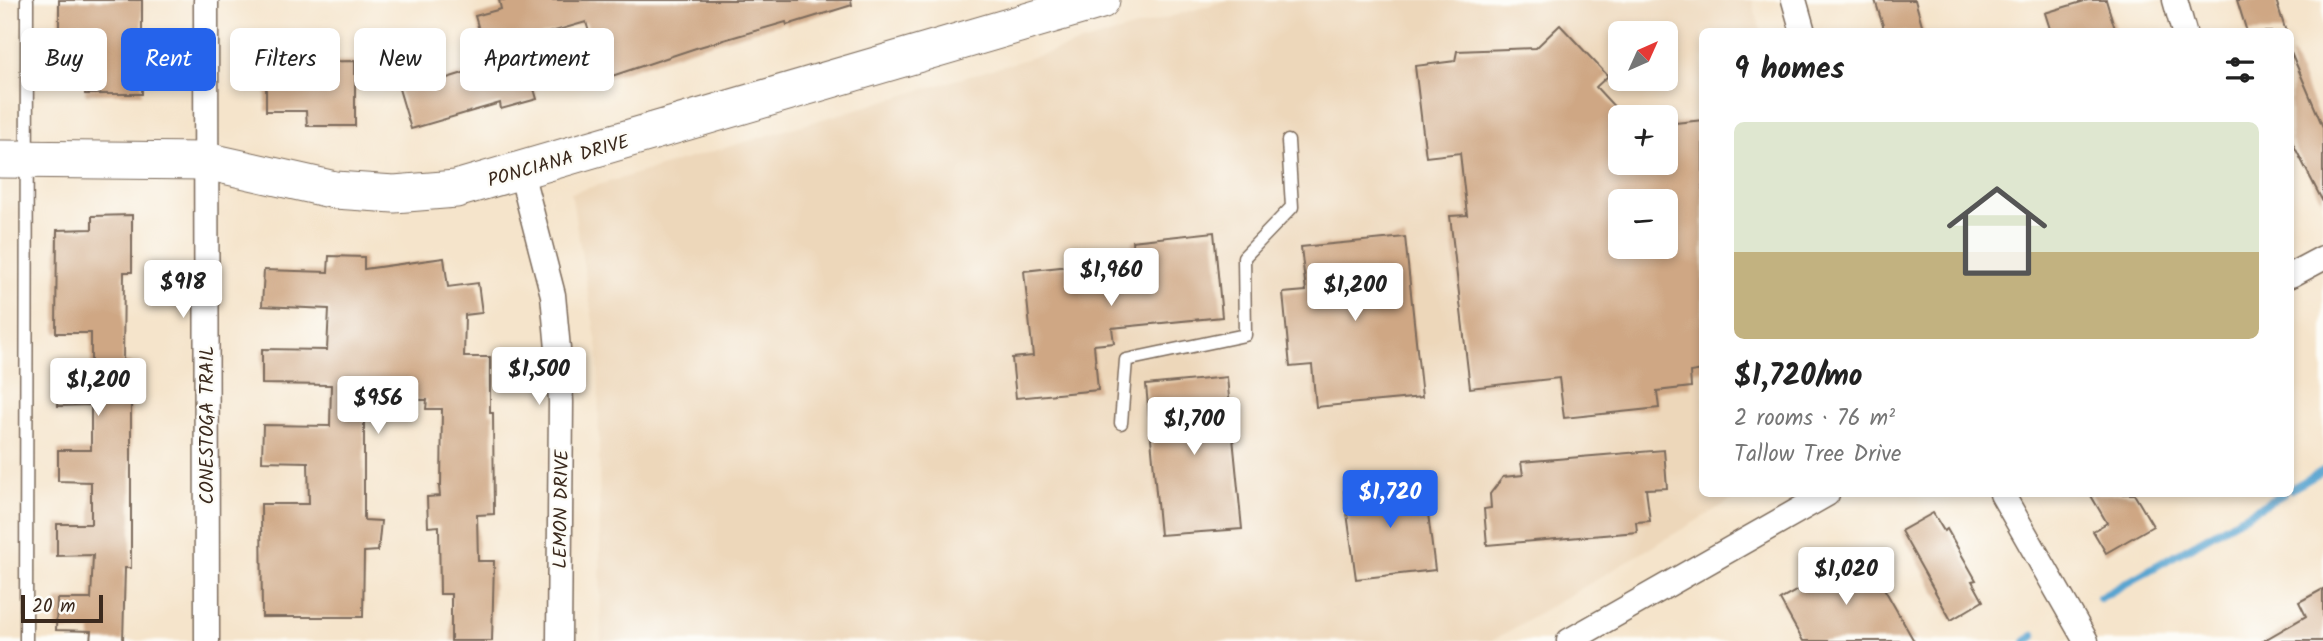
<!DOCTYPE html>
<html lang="en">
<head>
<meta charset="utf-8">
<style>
	body { margin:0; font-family:Kalam,sans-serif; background:#f2f2f2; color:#222; height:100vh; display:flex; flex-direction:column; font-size:26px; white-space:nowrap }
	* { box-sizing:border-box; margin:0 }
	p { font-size:23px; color:#767676 }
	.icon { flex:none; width:38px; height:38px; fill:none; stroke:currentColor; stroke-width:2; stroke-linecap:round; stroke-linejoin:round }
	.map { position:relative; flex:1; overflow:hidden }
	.side { position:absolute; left:1699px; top:28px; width:595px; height:469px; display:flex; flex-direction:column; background:#fff; border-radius:10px; box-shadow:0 4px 10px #0003 }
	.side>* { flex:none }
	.top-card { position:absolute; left:21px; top:28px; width:665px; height:63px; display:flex; gap:14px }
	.needle { width:46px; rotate:45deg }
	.buttons { position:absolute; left:1608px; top:21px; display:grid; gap:14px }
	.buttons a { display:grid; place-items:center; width:70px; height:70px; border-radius:10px; background:#fff; box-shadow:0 4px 10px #0003; font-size:35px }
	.scale { position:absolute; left:21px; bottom:18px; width:82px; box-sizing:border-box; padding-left:7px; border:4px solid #3b2a1e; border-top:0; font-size:19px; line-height:24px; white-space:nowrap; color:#3b2a1e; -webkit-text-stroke:5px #fdfcf7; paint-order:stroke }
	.price { position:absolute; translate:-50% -60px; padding:0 16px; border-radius:7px; background:#fff; color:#222; font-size:23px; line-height:46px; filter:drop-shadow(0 2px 4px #0008) }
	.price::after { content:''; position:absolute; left:50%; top:42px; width:21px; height:16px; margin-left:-10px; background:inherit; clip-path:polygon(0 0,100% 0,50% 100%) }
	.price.current { background:#2563eb; color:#fff }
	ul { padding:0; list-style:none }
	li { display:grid; align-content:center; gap:14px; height:371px; padding:0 35px }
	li+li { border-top:2px solid #e0e0e0 }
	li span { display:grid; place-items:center; height:217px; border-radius:10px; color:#555 }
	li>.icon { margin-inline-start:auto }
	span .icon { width:126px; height:126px; fill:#fffc; stroke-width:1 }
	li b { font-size:30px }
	h2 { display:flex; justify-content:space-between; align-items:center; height:84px; padding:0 35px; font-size:30px }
	.chip { padding:0 24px; border-radius:10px; background:#fff; box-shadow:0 4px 10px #0003; font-size:24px; line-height:63px }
	.chip.current { background:#2563eb; color:#fff }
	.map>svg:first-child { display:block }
	.built { fill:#edd7ba; fill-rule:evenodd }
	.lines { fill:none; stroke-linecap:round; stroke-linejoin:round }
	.stream { stroke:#58a4d0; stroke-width:8 }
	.building { fill:#cfa784; fill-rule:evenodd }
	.lane-casing { stroke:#7c6b5b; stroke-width:15 }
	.street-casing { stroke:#7c6b5b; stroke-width:27 }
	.secondary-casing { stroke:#7c6b5b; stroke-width:39 }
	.lane { stroke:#fff; stroke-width:12 }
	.street { stroke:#fff; stroke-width:24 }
	.secondary { stroke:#fff; stroke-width:37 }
	.labels { text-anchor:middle; stroke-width:5; stroke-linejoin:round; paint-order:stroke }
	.street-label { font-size:19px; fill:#3b2a1e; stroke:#fdfcf7 }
</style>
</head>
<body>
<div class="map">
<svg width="2323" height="641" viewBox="0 0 2323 641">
	<rect width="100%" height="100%" fill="#fdfcf7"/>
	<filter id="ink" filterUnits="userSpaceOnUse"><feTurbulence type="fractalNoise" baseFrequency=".0143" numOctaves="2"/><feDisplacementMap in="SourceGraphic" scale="14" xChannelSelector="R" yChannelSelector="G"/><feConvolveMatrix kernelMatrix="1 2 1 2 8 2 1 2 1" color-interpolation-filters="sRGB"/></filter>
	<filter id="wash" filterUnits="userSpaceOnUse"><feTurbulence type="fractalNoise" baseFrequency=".00686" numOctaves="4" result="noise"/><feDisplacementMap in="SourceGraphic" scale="28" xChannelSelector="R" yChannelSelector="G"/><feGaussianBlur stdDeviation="1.57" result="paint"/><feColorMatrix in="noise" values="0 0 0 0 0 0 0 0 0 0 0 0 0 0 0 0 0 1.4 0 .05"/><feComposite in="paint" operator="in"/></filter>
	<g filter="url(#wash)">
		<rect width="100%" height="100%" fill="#f5e4cb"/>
		<path class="built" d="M1228 0H1752L1761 31 1703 32V494H1742L1492 641H601L598 350 571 193ZM1620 33H1666V79H1620ZM1620 117H1666V163H1620ZM1620 201H1666V247H1620Z"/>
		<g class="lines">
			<g class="stream">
				<polyline points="2291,489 2323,471"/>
				<polyline points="2100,598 2283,494"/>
				<polyline points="2026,641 2034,636"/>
			</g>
		</g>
		<g id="blocks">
			<g class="building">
				<polygon points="59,0 142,0 142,94 85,94 85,83 59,83"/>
				<polygon points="499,0 851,0 852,5 787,25 786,22 696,48 603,79 586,22 520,41 537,99 501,109 500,103 411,129 386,45 431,32 444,79 489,65 475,16 501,9"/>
				<polygon points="1875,0 1915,0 1924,32 1885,32"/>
				<polygon points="2088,0 2106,0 2116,32 2051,32 2045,13"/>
				<polygon points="2237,0 2276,0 2286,32 2247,32"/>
				<path d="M1560 25 1608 76 1596 87 1620 113V163H1666V124L1703 120V370L1690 372 1691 387 1657 391 1659 408 1564 418 1559 378 1470 388 1450 216 1467 215 1460 153 1426 157 1415 66 1455 61 1457 51 1536 48ZM1620 201H1666V247H1620Z"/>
				<polygon points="2291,52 2323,127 2323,202 2291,140"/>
				<polygon points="355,61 355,126 307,126 306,111 266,111 266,78 307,78 307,62"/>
				<polygon points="132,215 132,272 124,272 123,362 131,362 131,568 125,568 123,641 90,641 91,631 56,630 57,599 91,599 93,555 57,556 57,524 91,524 91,482 58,481 58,450 91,450 91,405 58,406 57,375 91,375 91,333 56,333 57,230 92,229 92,216"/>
				<polygon points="1214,232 1222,317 1112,328 1114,343 1094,345 1098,390 1016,398 1012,358 1033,356 1024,271 1134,259 1132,241"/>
				<polygon points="1405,237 1422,397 1316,407 1312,365 1290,367 1283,293 1306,291 1301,247"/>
				<polygon points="329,256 364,257 364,269 444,258 448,287 478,283 482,313 465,315 464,357 490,357 490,413 493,413 494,514 477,515 478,561 494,561 492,641 451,641 451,594 440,594 439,526 428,527 427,497 440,496 439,486 441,486 442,409 426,409 427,400 364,399 364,520 381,521 378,551 364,552 363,617 262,617 261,504 309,504 308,462 262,461 263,425 330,426 331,385 262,384 262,349 327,350 329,309 262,306 264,270 328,272"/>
				<polygon points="1227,377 1242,529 1160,535 1146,385"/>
				<polygon points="1664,450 1667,488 1646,489 1650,521 1636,522 1637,532 1487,545 1484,509 1491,508 1490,494 1503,477 1523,475 1521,462"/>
				<polygon points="1424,481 1435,570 1356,579 1344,491"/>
				<polygon points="2090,494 2134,494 2153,526 2106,553 2093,531 2107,523"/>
				<polygon points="1933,513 1944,531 1947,529 1976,580 1972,581 1983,601 1951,620 1901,531"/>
				<polygon points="1864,553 1914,641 1803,641 1780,600"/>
				<polygon points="2323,589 2323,641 2263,641 2306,616 2299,602"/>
			</g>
		</g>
	</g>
	<g filter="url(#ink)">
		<use href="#blocks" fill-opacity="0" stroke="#7c6b5b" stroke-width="2"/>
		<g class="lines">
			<g class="lane-casing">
				<g id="lane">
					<polyline points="1121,423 1126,360 1245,335 1244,257 1292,207 1288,141"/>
					<polyline points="26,641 27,0"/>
				</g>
			</g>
			<g class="street-casing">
				<g id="street">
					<polyline points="206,0 207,641"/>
					<polyline points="1794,0 1803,32"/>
					<polyline points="2175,0 2184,32"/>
					<polyline points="521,172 553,295 558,349 561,402 559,641"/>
					<polyline points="2291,275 2323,258"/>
					<polyline points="2002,494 2086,641"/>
					<polyline points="1569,641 1827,494"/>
				</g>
			</g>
			<g class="secondary-casing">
				<polyline id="secondary" points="0,159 206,161 335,190 394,194 456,189 1101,0"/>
			</g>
			<use href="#lane" class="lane"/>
			<use href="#street" class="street"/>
			<use href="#secondary" class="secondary"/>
		</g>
	</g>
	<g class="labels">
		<g class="street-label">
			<text transform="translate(558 160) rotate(-16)" y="7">PONCIANA DRIVE</text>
			<text transform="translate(206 425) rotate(-90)" y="7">CONESTOGA TRAIL</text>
			<text transform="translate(560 509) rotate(-89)" y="7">LEMON DRIVE</text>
		</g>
	</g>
</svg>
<div class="buttons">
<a><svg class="needle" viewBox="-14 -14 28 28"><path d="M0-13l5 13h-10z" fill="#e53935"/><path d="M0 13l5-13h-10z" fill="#767676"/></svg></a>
<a>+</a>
<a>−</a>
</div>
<div class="scale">20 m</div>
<b class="price" style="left:1111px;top:308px">$1,960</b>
<b class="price" style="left:183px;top:320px">$918</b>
<b class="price" style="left:1355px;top:323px">$1,200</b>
<b class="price" style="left:539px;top:407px">$1,500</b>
<b class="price" style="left:98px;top:418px">$1,200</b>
<b class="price" style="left:378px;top:436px">$956</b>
<b class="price" style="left:1194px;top:457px">$1,700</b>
<b class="price current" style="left:1390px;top:530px">$1,720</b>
<b class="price" style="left:1846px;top:607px">$1,020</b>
<div class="top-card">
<a class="chip">Buy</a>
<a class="chip current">Rent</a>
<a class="chip">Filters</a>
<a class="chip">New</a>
<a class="chip">Apartment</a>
</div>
<section class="side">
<h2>9 homes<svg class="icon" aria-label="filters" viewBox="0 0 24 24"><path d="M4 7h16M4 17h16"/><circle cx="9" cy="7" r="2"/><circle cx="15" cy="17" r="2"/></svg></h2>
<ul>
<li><span style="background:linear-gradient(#dfe7d0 60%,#c2b280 0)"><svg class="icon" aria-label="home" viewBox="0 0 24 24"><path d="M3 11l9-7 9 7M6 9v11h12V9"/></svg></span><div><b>$1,720/mo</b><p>2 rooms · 76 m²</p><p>Tallow Tree Drive</p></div></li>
</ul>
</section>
</div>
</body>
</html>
